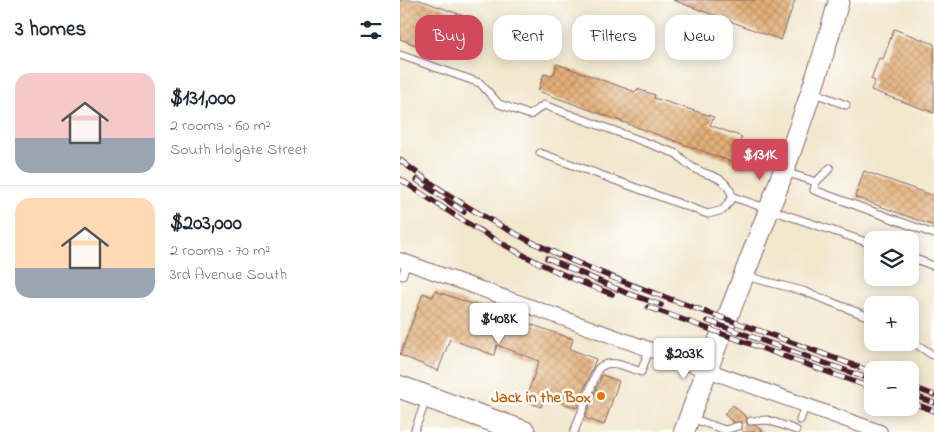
<!DOCTYPE html>
<html lang="en">
<head>
<meta charset="utf-8">
<style>
	body { margin:0; font-family:"Indie Flower",sans-serif; background:#f6f6f7; color:#1f2937; height:100vh; display:flex; flex-direction:column; font-size:19px; white-space:nowrap }
	* { box-sizing:border-box; margin:0 }
	p { font-size:16px; color:#747a83 }
	.icon { flex:none; width:28px; height:28px; fill:none; stroke:currentColor; stroke-width:2; stroke-linecap:round; stroke-linejoin:round }
	.map { position:relative; flex:1; overflow:hidden }
	.panel { display:flex; flex-direction:column; background:#fff; width:400px }
	.panel>* { flex:none }
	.top-card { position:absolute; left:15px; top:15px; width:444px; height:45px; display:flex; gap:10px }
	.fabs { position:absolute; left:464px; top:231px; display:grid; gap:10px }
	.fabs a { display:grid; place-items:center; width:55px; height:55px; border-radius:10px; background:#fff; box-shadow:0 2px 12px #0003; font-size:25px }
	.price { position:absolute; translate:-50% -42px; padding:0 11px; border-radius:5px; background:#fff; color:#222; font-size:16px; line-height:32px; filter:drop-shadow(0 1px 2px #0008) }
	.price::after { content:''; position:absolute; left:50%; top:30px; width:15px; height:11px; margin-left:-8px; background:inherit; clip-path:polygon(0 0,100% 0,50% 100%) }
	.price.active { background:#d1495b; color:#fff }
	ul { padding:0; list-style:none }
	li { display:flex; align-items:center; gap:15px; height:125px; padding:0 15px }
	li+li { border-top:1px solid #e0e1e3 }
	li span { display:grid; place-items:center; flex:none; width:140px; height:100px; border-radius:15px; color:#555 }
	li>.icon { margin-inline-start:auto }
	span .icon { width:60px; height:60px; fill:#fffc; stroke-width:1 }
	li b { font-size:21px }
	h2 { display:flex; justify-content:space-between; align-items:center; height:60px; padding:0 15px; font-size:21px }
	.tag { padding:0 18px; border-radius:15px; background:#fff; box-shadow:0 2px 12px #0003; font-size:18px; line-height:45px }
	.tag.active { background:#d1495b; color:#fff }
	main { display:flex; flex:1; min-height:0 }
	.map>svg:first-child { display:block }
	.building { fill:url(#building-cross-hatch) }
	.lines { fill:none; stroke-linecap:round; stroke-linejoin:round }
	.service-casing { stroke:#846564; stroke-width:9 }
	.minor-casing { stroke:#846564; stroke-width:16 }
	.secondary-casing { stroke:#846564; stroke-width:22 }
	.primary-casing { stroke:#846564; stroke-width:24 }
	.service { stroke:#fff; stroke-width:7 }
	.minor { stroke:#fff; stroke-width:14 }
	.secondary { stroke:#fff; stroke-width:20 }
	.primary { stroke:#fff; stroke-width:22 }
	.rail-casing { stroke:#4a1f2b; stroke-width:5.5 }
	.rail { stroke:#fff; stroke-width:4; stroke-dasharray:11; stroke-linecap:butt }
	.food-dot { fill:#e8710a; stroke:#fff; stroke-width:2 }
	.labels { text-anchor:middle; stroke-width:5; stroke-linejoin:round; paint-order:stroke }
	.food-label { font-size:16px; font-weight:bold; fill:#c56008; stroke:#fff; text-anchor:end }
</style>
</head>
<body>
<main>
<section class="panel">
<h2>3 homes<svg class="icon" aria-label="filters" viewBox="0 0 24 24"><path d="M4 7h16M4 17h16"/><circle cx="9" cy="7" r="2"/><circle cx="15" cy="17" r="2"/></svg></h2>
<ul>
<li><span style="background:linear-gradient(#f6c9c9 65%,#9aa5b1 0)"><svg class="icon" aria-label="home" viewBox="0 0 24 24"><path d="M3 11l9-7 9 7M6 9v11h12V9"/></svg></span><div><b>$131,000</b><p>2 rooms · 60 m²</p><p>South Holgate Street</p></div></li>
<li><span style="background:linear-gradient(#ffd9b3 70%,#9aa5b1 0)"><svg class="icon" aria-label="home" viewBox="0 0 24 24"><path d="M3 11l9-7 9 7M6 9v11h12V9"/></svg></span><div><b>$203,000</b><p>2 rooms · 70 m²</p><p>3rd Avenue South</p></div></li>
</ul>
</section>
<div class="map">
<svg width="534" height="432" viewBox="0 0 534 432">
	<defs>
		<pattern id="building-cross-hatch" width="8" height="8" patternUnits="userSpaceOnUse" patternTransform="scale(1.25)"><rect width="8" height="8" fill="#e3b079"/><path d="M0 0l8 8M0 8l8-8" fill="none" stroke="#ba8f63"/></pattern>
	</defs>
	<rect width="100%" height="100%" fill="#fff"/>
	<filter id="ink" filterUnits="userSpaceOnUse"><feTurbulence type="fractalNoise" baseFrequency=".02" numOctaves="2"/><feDisplacementMap in="SourceGraphic" scale="10" xChannelSelector="R" yChannelSelector="G"/><feConvolveMatrix kernelMatrix="1 2 1 2 8 2 1 2 1" color-interpolation-filters="sRGB"/></filter>
	<filter id="wash" filterUnits="userSpaceOnUse"><feTurbulence type="fractalNoise" baseFrequency=".0096" numOctaves="4" result="noise"/><feDisplacementMap in="SourceGraphic" scale="20" xChannelSelector="R" yChannelSelector="G"/><feGaussianBlur stdDeviation="1.12" result="paint"/><feColorMatrix in="noise" values="0 0 0 0 0 0 0 0 0 0 0 0 0 0 0 0 0 1.4 0 .05"/><feComposite in="paint" operator="in"/></filter>
	<g filter="url(#wash)">
		<rect width="100%" height="100%" fill="#f1e7cd"/>
		<g id="blocks">
			<g class="building">
				<polygon points="0,0 20,0 64,16 49,57 0,39"/>
				<polygon points="273,0 395,0 381,40"/>
				<polygon points="494,29 534,44 534,113 471,90 475,81 471,79 479,58 483,59"/>
				<polygon points="157,64 236,92 237,89 255,95 254,98 314,117 310,125 342,137 340,141 343,142 335,163 138,91 144,74 153,76"/>
				<polygon points="464,171 534,196 534,226 455,197"/>
				<polygon points="35,291 173,339 170,349 196,359 177,408 145,397 141,407 125,401 139,361 97,345 94,355 50,339 38,371 0,355 23,293 33,297"/>
				<polygon points="202,375 219,381 204,425 185,418"/>
				<polygon points="333,405 347,418 347,424 356,426 363,432 344,432 342,430 342,422 333,422 324,414"/>
			</g>
		</g>
	</g>
	<g filter="url(#ink)">
		<use href="#blocks" fill-opacity="0" stroke="#846564" stroke-width="1"/>
		<g class="lines">
			<g class="service-casing">
				<g id="service">
					<path d="M0 55 80 83 99 104 130 115 144 105 277 154C281 158 285 162 289 165 308 179 323 171 333 197"/>
					<polyline points="412,92 446,105"/>
					<polyline points="140,153 308,214 323,210 333,197 472,244"/>
					<polyline points="385,172 416,182 430,168"/>
					<polyline points="416,182 414,190 534,234"/>
					<polyline points="510,257 534,266"/>
					<polyline points="2,276 7,263"/>
					<polyline points="345,276 403,291 472,318"/>
					<polyline points="510,340 534,356"/>
					<polyline points="291,418 325,430 338,426"/>
					<polyline points="400,420 405,406"/>
					<polyline points="351,421 368,420 396,430"/>
					<polyline points="14,432 26,400"/>
					<path d="M174 432 198 369C210 357 228 368 241 372L249 350"/>
				</g>
			</g>
			<g class="minor-casing">
				<polyline id="minor" points="0,260 480,432"/>
			</g>
			<g class="secondary-casing">
				<path id="secondary" d="M284 432C336 289 399 148 439 0"/>
			</g>
			<g class="primary-casing">
				<polyline id="primary" points="0,387 124,432"/>
			</g>
			<use href="#service" class="service"/>
			<use href="#minor" class="minor"/>
			<use href="#secondary" class="secondary"/>
			<use href="#primary" class="primary"/>
			<g class="rail-casing">
				<g id="rail">
					<path d="M0 160C99 238 208 278 326 319 375 336 424 354 472 372"/>
					<path d="M0 179C67 225 135 267 212 294"/>
					<polyline points="17,180 64,212"/>
					<polyline points="147,258 224,292 261,305"/>
					<polyline points="248,307 472,388"/>
					<polyline points="308,321 472,380"/>
					<polyline points="510,386 534,395"/>
					<polyline points="510,394 534,403"/>
					<polyline points="510,402 534,411"/>
				</g>
			</g>
			<use href="#rail" class="rail"/>
		</g>
	</g>
	<circle class="food-dot" cx="201" cy="396" r="5"/>
	<g class="labels">
		<g class="food-label">
			<text x="191" y="402">Jack in the Box</text>
		</g>
	</g>
</svg>
<div class="fabs">
<a><svg class="icon" aria-label="layers" viewBox="0 0 24 24"><path d="M12 4l9 5-9 5-9-5zM3 14l9 5 9-5"/></svg></a>
<a>+</a>
<a>−</a>
</div>
<b class="price active" style="left:360px;top:181px">$131K</b>
<b class="price" style="left:99px;top:345px">$408K</b>
<b class="price" style="left:284px;top:380px">$203K</b>
<div class="top-card">
<a class="tag active">Buy</a>
<a class="tag">Rent</a>
<a class="tag">Filters</a>
<a class="tag">New</a>
</div>
</div>
</main>
</body>
</html>
